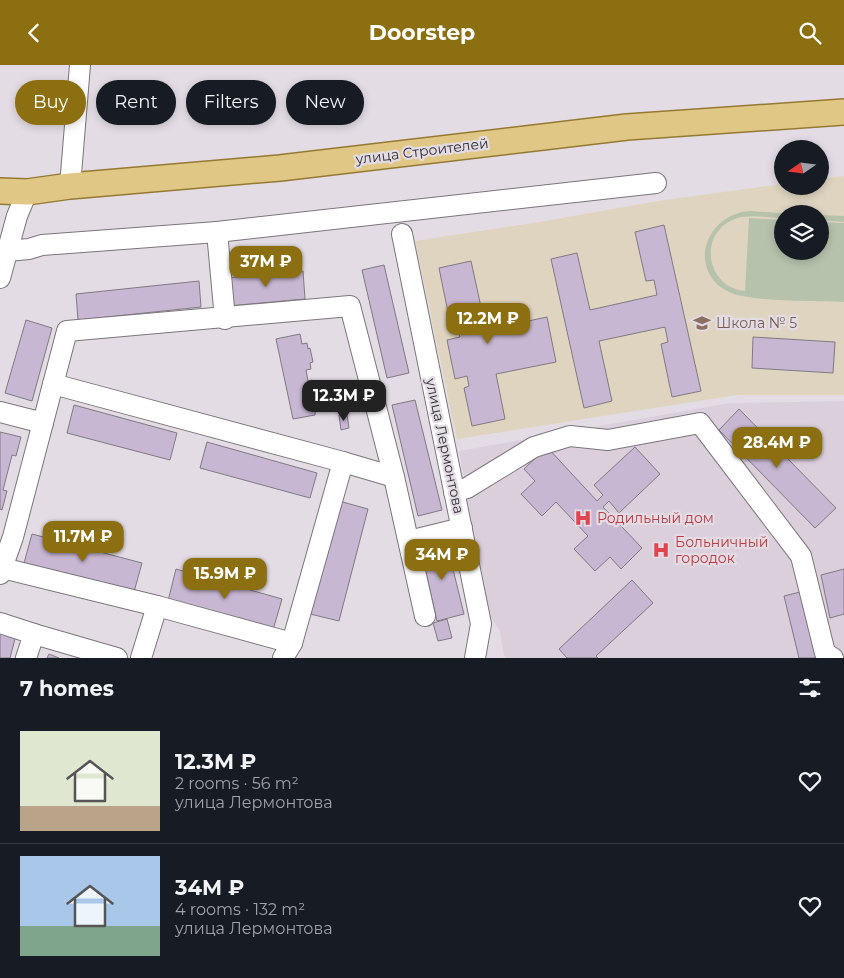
<!DOCTYPE html>
<html lang="en">
<head>
<meta charset="utf-8">
<style>
	body { margin:0; font-family:Montserrat,sans-serif; background:#20242c; color:#f1f3f6; height:100vh; display:flex; flex-direction:column; font-size:19px; white-space:nowrap }
	* { box-sizing:border-box; margin:0 }
	p { font-size:16px; color:#9ea1a6 }
	.icon { flex:none; width:28px; height:28px; fill:none; stroke:currentColor; stroke-width:2; stroke-linecap:round; stroke-linejoin:round }
	.map { position:relative; height:593px; overflow:hidden }
	.sheet { display:flex; flex-direction:column; background:#171b24; flex:1 }
	.sheet>* { flex:none }
	.guide { position:absolute; left:15px; top:15px; width:500px; height:45px; display:flex; gap:10px }
	.needle { width:32px; rotate:256deg }
	.buttons { position:absolute; left:774px; top:75px; display:grid; gap:10px }
	.buttons a { display:grid; place-items:center; width:55px; height:55px; border-radius:50%; background:#171b24; box-shadow:0 2px 8px #0003; font-size:25px }
	.price { position:absolute; translate:-50% -42px; padding:0 11px; border-radius:10px; background:#8b6f11; color:#fff; font-size:16px; line-height:32px; filter:drop-shadow(0 1px 2px #0008) }
	.price::after { content:''; position:absolute; left:50%; top:30px; width:15px; height:11px; margin-left:-8px; background:inherit; clip-path:polygon(0 0,100% 0,50% 100%) }
	.price.current { background:#222; color:#fff }
	ul { padding:0; list-style:none }
	li { display:flex; align-items:center; gap:15px; height:125px; padding:0 20px }
	li+li { border-top:1px solid #363941 }
	li span { display:grid; place-items:center; flex:none; width:140px; height:100px; border-radius:0px; color:#555 }
	li>.icon { margin-inline-start:auto }
	span .icon { width:60px; height:60px; fill:#fffc; stroke-width:1 }
	li b { font-size:21px }
	h2 { display:flex; justify-content:space-between; align-items:center; height:60px; padding:0 20px; font-size:21px }
	.chip { padding:0 18px; border-radius:22px; background:#171b24; box-shadow:0 2px 8px #0003; font-size:18px; line-height:45px }
	.chip.current { background:#8b6f11; color:#fff }
	header { display:flex; justify-content:space-between; align-items:center; height:65px; padding:0 20px; background:#8b6f11; color:#fff; font-size:22px; font-weight:700 }
	.map>svg:first-child { display:block }
	.built { fill:#dbcfdc }
	.education { fill:#dfd4c0; fill-rule:evenodd }
	.pitch { fill:#b6c2ac }
	.building { fill:#c8b7d2; stroke:#7f7a82 }
	.lines { fill:none; stroke-linecap:round; stroke-linejoin:round }
	.minor-casing { stroke:#7c757c; stroke-width:22 }
	.major-casing { stroke:#957933; stroke-width:28 }
	.minor { stroke:#fff; stroke-width:20 }
	.major { stroke:#e0c785; stroke-width:25 }
	.labels { text-anchor:middle; stroke-width:4.5; stroke-linejoin:round; paint-order:stroke }
	.street-label { font-size:14px; fill:#312f32; stroke:#e3dce4 }
	.education-label { font-size:14px; fill:#785e54; stroke:#e3dce4; text-anchor:start }
	.health-label { font-size:14px; fill:#be3a42; stroke:#e3dce4; text-anchor:start }
</style>
</head>
<body>
<header><svg class="icon" aria-label="back" viewBox="0 0 24 24"><path d="M15 5l-7 7 7 7"/></svg>Doorstep<svg class="icon" aria-label="search" viewBox="0 0 24 24"><circle cx="10" cy="10" r="6"/><path d="M15 15l6 6"/></svg></header>
<div class="map">
<svg width="844" height="593" viewBox="0 0 844 593">
	<rect width="100%" height="100%" fill="#e3dce4"/>
	<polygon class="built" points="844,336 844,593 506,593 504,591 500,566 488,548 459,386 730,338"/>
	<path class="education" d="M844 111V330H737L457 374 415 176 539 157 664 135 782 119V121H820V114ZM782 149H820V186H782Z"/>
	<g class="pitch">
		<path d="M750 146 795 149H782V153C767 153 747 148 732 155 697 172 708 223 745 226L749 153 782 155V186H820V157L844 158V237C818 236 749 237 729 227 686 206 705 149 750 146Z"/>
		<polygon points="820,150 844,151 844,157 820,155"/>
	</g>
	<g class="building">
		<polygon points="664,160 701,326 672,332 661,279 668,277 665,262 599,276 612,336 584,343 551,194 577,188 590,245 657,230 654,215 646,216 635,167"/>
		<polygon points="471,196 486,265 547,252 556,297 496,309 505,354 472,361 464,323 469,321 467,311 455,314 447,275 460,272 458,266 452,267 439,203"/>
		<polygon points="384,200 409,308 387,313 362,205"/>
		<polygon points="303,206 305,234 228,241 226,213"/>
		<polygon points="199,216 201,242 78,255 76,229"/>
		<polygon points="26,255 52,263 32,336 5,328"/>
		<polygon points="300,269 302,279 307,278 308,284 310,283 313,297 310,298 311,304 306,305 308,316 312,315 313,321 316,320 319,335 316,336 315,350 293,354 276,274"/>
		<polygon points="753,272 835,277 833,308 752,303"/>
		<polygon points="415,335 442,445 418,451 392,340"/>
		<polygon points="74,340 177,368 170,395 67,368"/>
		<polygon points="739,344 836,443 815,463 719,365"/>
		<polygon points="347,349 349,363 341,365 339,350"/>
		<polygon points="0,367 21,372 16,391 12,390 3,425 7,426 2,445 0,444"/>
		<polygon points="207,377 317,408 310,433 200,403"/>
		<polygon points="547,382 597,436 603,430 594,420 635,382 660,409 619,448 609,436 603,442 642,483 621,504 610,492 595,506 574,484 588,471 556,437 542,451 521,429 535,416 524,404"/>
		<polygon points="339,436 368,444 339,556 310,549"/>
		<polygon points="32,469 142,498 134,527 24,498"/>
		<polygon points="446,476 464,549 437,556 420,482"/>
		<polygon points="176,504 282,534 273,565 168,536"/>
		<polygon points="844,504 844,549 830,553 821,510"/>
		<polygon points="632,515 653,538 596,591 598,593 567,593 559,584"/>
		<polygon points="804,526 820,593 799,593 784,531"/>
		<polygon points="447,554 452,573 438,576 433,558"/>
		<polygon points="0,566 16,570 10,593 0,593"/>
		<polygon points="49,589 59,593 47,593"/>
	</g>
	<g class="lines">
		<g class="minor-casing">
			<g id="minor">
				<polyline points="70,121 80,0"/>
				<polyline points="402,169 481,559 475,593"/>
				<polyline points="7,186 29,184 42,180 217,167"/>
				<polyline points="0,213 17,151 27,127"/>
				<polyline points="225,254 217,167 656,118"/>
				<polyline points="53,319 343,397 292,578"/>
				<polyline points="0,347 43,358"/>
				<polyline points="343,397 394,412"/>
				<polyline points="454,427 467,423 534,382 570,371 608,375 700,358 801,491 825,588 833,593"/>
				<polyline points="409,476 462,463"/>
				<polyline points="2,503 157,541"/>
				<polyline points="0,509 13,472 67,266 350,241 394,412 425,551"/>
				<polyline points="0,558 34,569 26,593"/>
				<polyline points="34,569 117,593"/>
				<polyline points="141,593 157,541 292,578 283,593"/>
			</g>
		</g>
		<g class="major-casing">
			<polyline id="major" points="0,126 27,127 70,121 280,103 627,62 844,47"/>
		</g>
		<use href="#minor" class="minor"/>
		<use href="#major" class="major"/>
	</g>
	<defs>
		<g id="school-bare" transform="scale(1.35)"><path d="M0-5L7-2L0 1L-7-2ZM-4 1L0 2.5L4 1V4Q0 6-4 4Z" fill="#8d6e63" stroke="#e3dce4" stroke-width="2.5" paint-order="stroke"/></g>
		<g id="hospital-bare" transform="scale(1.35)"><path d="M-5-5h3v3.5h4V-5h3V5h-3V1.5h-4V5h-3Z" fill="#e0444e" stroke="#e3dce4" stroke-width="2.5" paint-order="stroke"/></g>
	</defs>
	<g fill-rule="evenodd">
		<use href="#school-bare" x="702" y="258"/>
		<use href="#hospital-bare" x="583" y="453"/>
		<use href="#hospital-bare" x="661" y="485"/>
	</g>
	<g class="labels">
		<g class="street-label">
			<text transform="translate(422 86) rotate(-7)" y="5">улица Строителей</text>
			<text transform="translate(445 381) rotate(78)" y="5">улица Лермонтова</text>
		</g>
		<g class="education-label">
			<text x="716" y="263">Школа № 5</text>
		</g>
		<g class="health-label">
			<text x="597" y="458">Родильный дом</text>
			<text x="675" y="482">Больничный<tspan x="675" dy="16">городок</tspan></text>
		</g>
	</g>
</svg>
<div class="buttons">
<a><svg class="needle" viewBox="-14 -14 28 28"><path d="M0-13l5 13h-10z" fill="#e53935"/><path d="M0 13l5-13h-10z" fill="#9ea1a6"/></svg></a>
<a><svg class="icon" aria-label="layers" viewBox="0 0 24 24"><path d="M12 4l9 5-9 5-9-5zM3 14l9 5 9-5"/></svg></a>
</div>
<b class="price" style="left:266px;top:223px">37M ₽</b>
<b class="price" style="left:488px;top:280px">12.2M ₽</b>
<b class="price current" style="left:344px;top:357px">12.3M ₽</b>
<b class="price" style="left:777px;top:404px">28.4M ₽</b>
<b class="price" style="left:83px;top:498px">11.7M ₽</b>
<b class="price" style="left:442px;top:516px">34M ₽</b>
<b class="price" style="left:225px;top:535px">15.9M ₽</b>
<div class="guide">
<a class="chip current">Buy</a>
<a class="chip">Rent</a>
<a class="chip">Filters</a>
<a class="chip">New</a>
</div>
</div>
<section class="sheet">
<h2>7 homes<svg class="icon" aria-label="filters" viewBox="0 0 24 24"><path d="M4 7h16M4 17h16"/><circle cx="9" cy="7" r="2"/><circle cx="15" cy="17" r="2"/></svg></h2>
<ul>
<li><span style="background:linear-gradient(#dfe7d0 75%,#b9a48a 0)"><svg class="icon" aria-label="home" viewBox="0 0 24 24"><path d="M3 11l9-7 9 7M6 9v11h12V9"/></svg></span><div><b>12.3M ₽</b><p>2 rooms · 56 m²</p><p>улица Лермонтова</p></div><svg class="icon" aria-label="heart" viewBox="0 0 24 24"><path d="M12 20l-8-8c-3-5 5-10 8-4 3-6 11-1 8 4z"/></svg></li>
<li><span style="background:linear-gradient(#a9c7e8 70%,#7fa58c 0)"><svg class="icon" aria-label="home" viewBox="0 0 24 24"><path d="M3 11l9-7 9 7M6 9v11h12V9"/></svg></span><div><b>34M ₽</b><p>4 rooms · 132 m²</p><p>улица Лермонтова</p></div><svg class="icon" aria-label="heart" viewBox="0 0 24 24"><path d="M12 20l-8-8c-3-5 5-10 8-4 3-6 11-1 8 4z"/></svg></li>
</ul>
</section>
</body>
</html>
